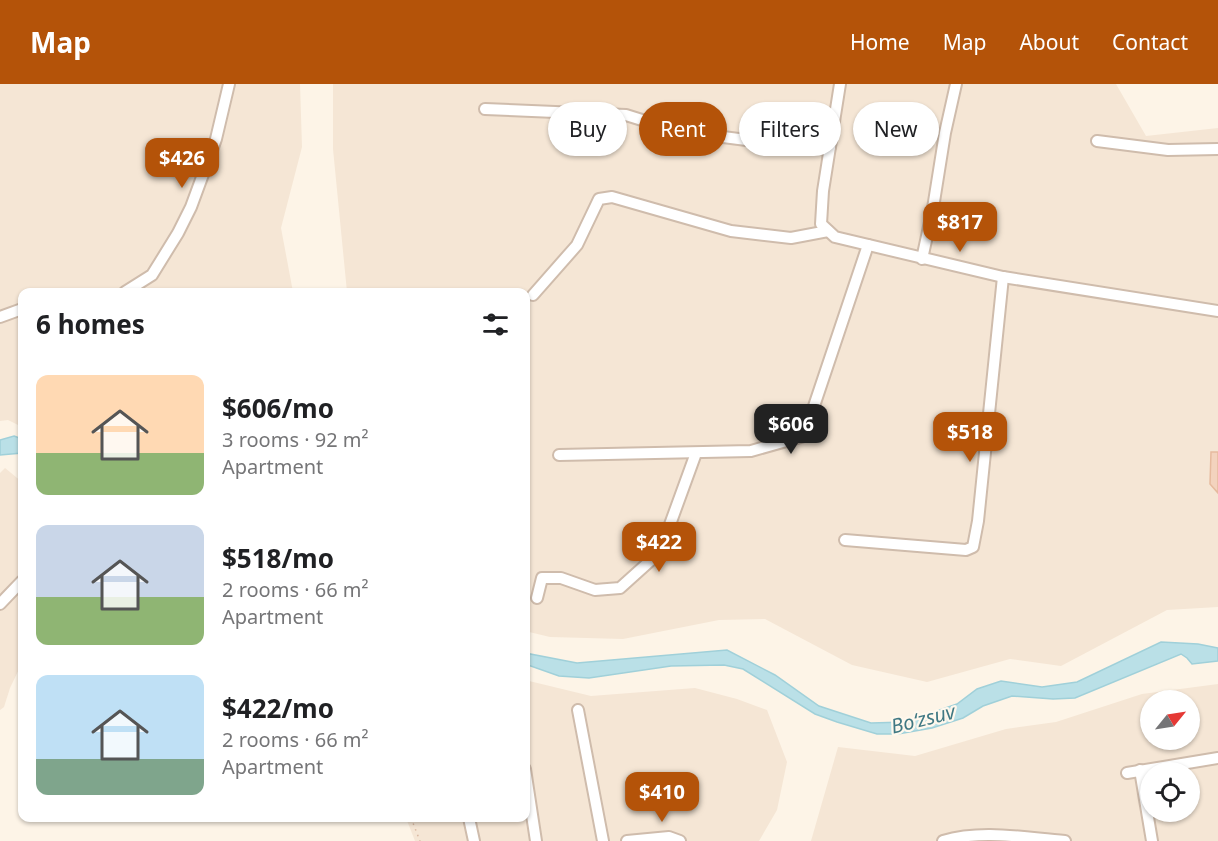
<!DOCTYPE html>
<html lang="en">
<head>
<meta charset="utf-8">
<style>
	body { margin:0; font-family:"Noto Sans",sans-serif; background:#f6f6f6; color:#202124; height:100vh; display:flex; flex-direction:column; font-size:22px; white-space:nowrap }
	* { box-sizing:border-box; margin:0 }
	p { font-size:20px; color:#757577 }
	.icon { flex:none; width:33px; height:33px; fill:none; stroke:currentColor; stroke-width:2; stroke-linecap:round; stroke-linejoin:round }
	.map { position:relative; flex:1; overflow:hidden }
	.side { position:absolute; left:18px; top:204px; width:512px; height:534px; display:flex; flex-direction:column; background:#fff; border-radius:12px; box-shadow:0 2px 4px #0004 }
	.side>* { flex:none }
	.banner { position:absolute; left:548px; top:18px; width:570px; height:54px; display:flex; gap:12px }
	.needle { width:39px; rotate:60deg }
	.fabs { position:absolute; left:1140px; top:606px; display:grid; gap:12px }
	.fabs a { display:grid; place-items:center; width:60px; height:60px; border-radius:50%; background:#fff; box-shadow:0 2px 4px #0004; font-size:30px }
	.price { position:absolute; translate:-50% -51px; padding:0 14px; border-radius:12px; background:#b45309; color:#fff; font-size:20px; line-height:39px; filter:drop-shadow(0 2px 3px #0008) }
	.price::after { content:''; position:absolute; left:50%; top:36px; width:18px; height:14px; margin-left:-9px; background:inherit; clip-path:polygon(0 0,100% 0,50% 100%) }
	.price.current { background:#222; color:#fff }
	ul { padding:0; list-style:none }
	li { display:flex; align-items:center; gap:18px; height:150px; padding:0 18px }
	li span { display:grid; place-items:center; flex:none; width:168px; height:120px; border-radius:12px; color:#555 }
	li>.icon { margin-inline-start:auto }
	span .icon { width:72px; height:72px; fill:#fffc; stroke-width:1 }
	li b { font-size:26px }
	h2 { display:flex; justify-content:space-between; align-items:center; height:72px; padding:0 18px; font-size:26px }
	.tag { padding:0 21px; border-radius:27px; background:#fff; box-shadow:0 2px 4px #0004; font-size:21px; line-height:54px }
	.tag.current { background:#b45309; color:#fff }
	header { display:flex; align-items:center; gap:36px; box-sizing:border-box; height:84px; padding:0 30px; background:#b45309; color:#fff }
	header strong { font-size:28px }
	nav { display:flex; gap:33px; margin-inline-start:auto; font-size:21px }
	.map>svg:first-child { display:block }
	.residential { fill:#f5e6d5; fill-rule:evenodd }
	.water { fill:#bae0e7; stroke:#a0d0d9; stroke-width:1.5 }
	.building { fill:#f3d3be; stroke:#e6ba9e; stroke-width:1.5 }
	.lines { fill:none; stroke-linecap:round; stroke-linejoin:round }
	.minor-casing { stroke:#cfbcac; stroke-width:14 }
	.path { stroke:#d8b7a0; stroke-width:1.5; stroke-dasharray:1.5 4.5; stroke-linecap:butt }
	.minor { stroke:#fff; stroke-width:10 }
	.labels { text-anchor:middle; stroke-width:4.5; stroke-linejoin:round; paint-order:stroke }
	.water-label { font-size:20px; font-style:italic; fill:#407883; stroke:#fff8ed }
</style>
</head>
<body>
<header>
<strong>Map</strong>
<nav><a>Home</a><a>Map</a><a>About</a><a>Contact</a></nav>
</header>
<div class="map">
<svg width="1218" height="757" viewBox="0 0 1218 757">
	<rect width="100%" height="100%" fill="#fdf4e7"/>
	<g class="residential">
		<polygon points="0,0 300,0 302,63 281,144 293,208 22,208 22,343 8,336 0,337"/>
		<polygon points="333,0 1116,0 1146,52 1218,44 1218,523 1167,526 1061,582 1010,575 927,598 852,581 765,535 719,536 623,555 550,553 525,547 525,208 347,208 333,65"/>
		<polygon points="5,384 22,398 22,579 10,604 4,623 0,626 0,389"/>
		<polygon points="525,596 591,612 695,604 737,615 767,626 787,678 777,726 759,757 415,757 406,734 525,734"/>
		<path d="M1218 600V757H811L838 663 915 672 1006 645 1056 638 1142 610ZM1150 616H1190V656H1150ZM1150 688H1190V728H1150Z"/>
	</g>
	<g class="water">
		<polygon points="14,352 22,355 22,369 0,371 0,356"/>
		<polygon points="1161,558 1198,560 1218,564 1218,577 1192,580 1187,574 1181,570 1075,614 1053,615 1012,612 983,622 963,634 932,644 898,650 877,650 837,638 815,630 743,585 724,581 671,582 589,594 559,592 525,580 525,569 577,579 727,566 775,591 819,622 871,639 905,638 957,620 977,605 1001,597 1042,603 1077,598"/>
	</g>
	<polygon class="building" points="1211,368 1218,368 1218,409 1210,400"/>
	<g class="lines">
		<g class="minor-casing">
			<g id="minor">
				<polyline points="840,0 823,107 821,140 835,153 1003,193 1218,227"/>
				<polyline points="485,25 626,31 677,47 754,57 830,63"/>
				<polyline points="1097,57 1168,66 1218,65"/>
				<polyline points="922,175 933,124 945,49 956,0"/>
				<polyline points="125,208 152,191 178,149 191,123 216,55 229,0"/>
				<polyline points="533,211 577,161 599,115 612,113 731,147 791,154 828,147"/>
				<polyline points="0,233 22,225"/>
				<polyline points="559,371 751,367 804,352 868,161"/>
				<polyline points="845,456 966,466 973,463 978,437 1003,193"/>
				<polyline points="537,514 542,494 561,494 595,506 620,504 660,468 696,369"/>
				<polyline points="0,520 22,497"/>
				<polyline points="578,626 603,757"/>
				<polyline points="525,685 536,757"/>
				<polyline points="1140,686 1152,757"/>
				<polyline points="1127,689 1218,674"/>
				<polyline points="469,734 474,757"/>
				<polyline points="627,757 669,753 680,757"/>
				<path d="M943 757C982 745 1025 754 1065 757"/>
			</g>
		</g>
		<polyline class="path" points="411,734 420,757"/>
		<use href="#minor" class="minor"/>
	</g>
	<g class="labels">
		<g class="water-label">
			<text transform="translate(923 635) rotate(-14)" y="7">Boʻzsuv</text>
		</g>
	</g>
</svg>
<div class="fabs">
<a><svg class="needle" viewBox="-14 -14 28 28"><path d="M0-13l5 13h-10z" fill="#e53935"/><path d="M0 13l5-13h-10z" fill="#757577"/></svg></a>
<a><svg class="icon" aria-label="locate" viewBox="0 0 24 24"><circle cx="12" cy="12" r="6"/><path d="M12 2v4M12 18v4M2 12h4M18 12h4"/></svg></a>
</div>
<b class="price" style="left:182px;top:105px">$426</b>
<b class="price" style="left:960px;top:169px">$817</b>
<b class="price current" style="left:791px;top:371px">$606</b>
<b class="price" style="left:970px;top:379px">$518</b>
<b class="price" style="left:659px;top:489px">$422</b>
<b class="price" style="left:662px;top:739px">$410</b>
<div class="banner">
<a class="tag">Buy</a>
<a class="tag current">Rent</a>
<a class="tag">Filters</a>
<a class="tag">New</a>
</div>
<section class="side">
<h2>6 homes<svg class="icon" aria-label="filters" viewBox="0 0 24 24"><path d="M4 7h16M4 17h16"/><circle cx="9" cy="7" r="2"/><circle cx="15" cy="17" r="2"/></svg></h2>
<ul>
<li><span style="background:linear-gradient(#ffd9b3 65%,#8fb573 0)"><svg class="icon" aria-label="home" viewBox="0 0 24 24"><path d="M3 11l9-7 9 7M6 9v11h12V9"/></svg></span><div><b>$606/mo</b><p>3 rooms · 92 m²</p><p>Apartment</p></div></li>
<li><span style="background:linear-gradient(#c9d6e8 60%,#8fb573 0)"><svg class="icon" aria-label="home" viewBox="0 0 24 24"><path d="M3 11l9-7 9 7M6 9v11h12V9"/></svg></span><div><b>$518/mo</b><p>2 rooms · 66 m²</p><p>Apartment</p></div></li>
<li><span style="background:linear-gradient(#bfe0f5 70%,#7fa58c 0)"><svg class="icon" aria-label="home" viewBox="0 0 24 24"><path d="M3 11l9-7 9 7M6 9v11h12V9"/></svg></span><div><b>$422/mo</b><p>2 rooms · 66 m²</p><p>Apartment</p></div></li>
</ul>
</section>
</div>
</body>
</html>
